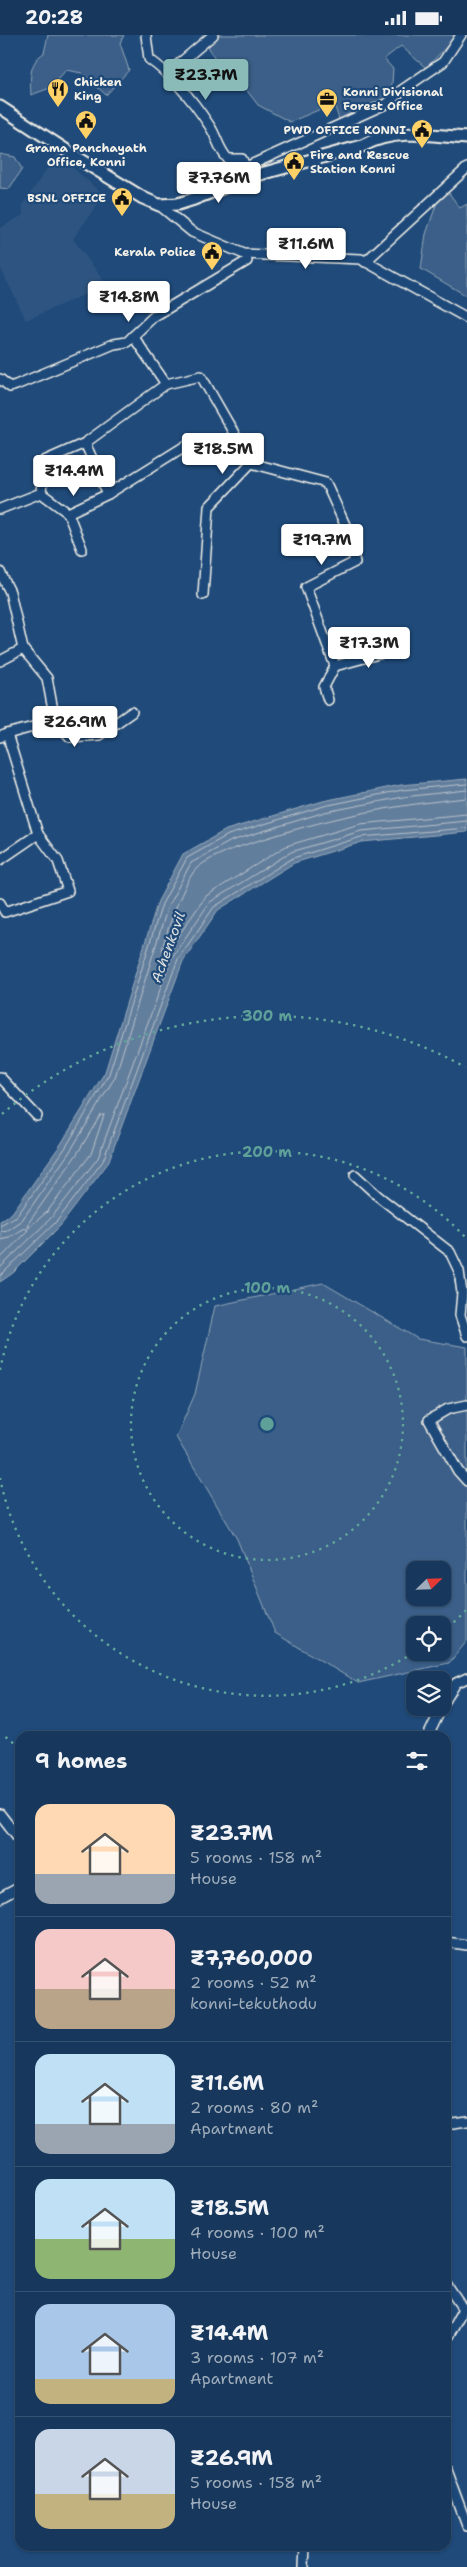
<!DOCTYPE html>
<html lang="en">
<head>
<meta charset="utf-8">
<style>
	body { margin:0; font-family:"Shantell Sans",sans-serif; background:#203f62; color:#f1f3f6; height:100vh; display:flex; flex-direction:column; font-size:19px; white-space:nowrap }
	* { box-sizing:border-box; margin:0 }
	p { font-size:16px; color:#9eacbb }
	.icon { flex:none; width:28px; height:28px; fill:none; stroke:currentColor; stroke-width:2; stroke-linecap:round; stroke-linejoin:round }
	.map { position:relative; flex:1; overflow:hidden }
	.drawer { position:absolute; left:15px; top:1696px; width:436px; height:820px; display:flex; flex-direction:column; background:#17385c; border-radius:15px; box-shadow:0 1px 4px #0004,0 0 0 1px #365272 }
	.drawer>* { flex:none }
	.needle { width:32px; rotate:67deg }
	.tools { position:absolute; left:406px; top:1526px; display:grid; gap:10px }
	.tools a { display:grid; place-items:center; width:45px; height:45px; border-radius:10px; background:#17385c; box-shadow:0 1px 4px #0004,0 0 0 1px #365272; font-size:25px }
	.price { position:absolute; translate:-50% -42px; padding:0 11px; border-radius:5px; background:#fff; color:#222; font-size:16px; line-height:32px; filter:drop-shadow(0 1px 2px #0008) }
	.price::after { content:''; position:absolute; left:50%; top:30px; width:15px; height:11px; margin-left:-8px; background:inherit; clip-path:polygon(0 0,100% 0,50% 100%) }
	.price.active { background:#8bbbb9; color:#111 }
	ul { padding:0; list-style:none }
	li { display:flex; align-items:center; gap:15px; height:125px; padding:0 20px }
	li+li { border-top:1px solid #365272 }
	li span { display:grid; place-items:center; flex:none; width:140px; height:100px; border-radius:15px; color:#555 }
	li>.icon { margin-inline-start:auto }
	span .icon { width:60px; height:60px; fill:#fffc; stroke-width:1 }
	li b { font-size:21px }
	h2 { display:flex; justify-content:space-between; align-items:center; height:60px; padding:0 20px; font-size:21px }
	.status { display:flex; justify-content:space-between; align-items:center; height:35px; padding:0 25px; background:#17385c; direction:ltr }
	.status svg { height:14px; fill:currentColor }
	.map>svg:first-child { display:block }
	.built { fill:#2d5581 }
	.green { fill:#3a5f88; stroke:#97a8b8; fill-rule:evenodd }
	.water { fill:#627e9d; stroke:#9cacbb }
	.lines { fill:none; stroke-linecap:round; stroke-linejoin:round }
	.shore { stroke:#bac3ca; stroke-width:1 }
	.minor-casing { stroke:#f4f1e8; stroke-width:12 }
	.secondary-casing { stroke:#f4f1e8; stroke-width:15 }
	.minor { stroke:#1f4a7a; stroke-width:9 }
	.secondary { stroke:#1f4a7a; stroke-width:11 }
	.ring { fill:none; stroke:#5fa199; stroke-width:2.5; stroke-dasharray:2.5 5 }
	.labels { text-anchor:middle; stroke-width:4.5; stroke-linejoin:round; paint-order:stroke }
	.poi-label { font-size:12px; font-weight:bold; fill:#f4f1e8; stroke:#1f4a7a; text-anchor:start }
	.water-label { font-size:14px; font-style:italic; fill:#dee0dd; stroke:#1f4a7a }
	.centre { fill:#5fa199; stroke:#1f4a7a; stroke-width:2.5 }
	.ring-label { font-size:15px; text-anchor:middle; font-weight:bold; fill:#5fa199; stroke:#1f4a7a; stroke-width:4.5; stroke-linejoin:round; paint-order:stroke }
</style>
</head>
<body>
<div class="status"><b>20:28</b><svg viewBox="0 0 49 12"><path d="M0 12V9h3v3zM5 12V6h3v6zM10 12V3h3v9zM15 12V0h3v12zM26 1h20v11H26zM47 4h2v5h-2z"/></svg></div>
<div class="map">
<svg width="467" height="2532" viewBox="0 0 467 2532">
	<rect width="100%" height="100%" fill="#1f4a7a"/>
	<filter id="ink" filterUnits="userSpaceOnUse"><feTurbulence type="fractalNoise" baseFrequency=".02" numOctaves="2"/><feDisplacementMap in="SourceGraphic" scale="10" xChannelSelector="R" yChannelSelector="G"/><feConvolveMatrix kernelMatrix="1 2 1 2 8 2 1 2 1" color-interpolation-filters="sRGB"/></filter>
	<g filter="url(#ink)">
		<polygon class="built" points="57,119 104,160 73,204 107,250 26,285 0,232 0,193 23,180 23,169"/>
		<g class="green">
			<path d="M48 0H124L120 8 129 35 106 60 82 38 66 35 50 53 31 60C30 43 29 27 44 18Z"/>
			<polygon points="202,0 455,0 451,7 426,33 401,11 384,24 393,34 391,61 381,70 339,84 330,57 321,62 323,73 290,87 258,70 245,53 220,33"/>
			<polygon points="0,119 15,122 22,134 9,154 0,153"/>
			<polygon points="443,150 460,173 467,169 467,261 421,234 426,199"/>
			<path d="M323 1248 418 1304 467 1312V1606L449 1628 358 1648 275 1598 237 1504 176 1402 195 1359 215 1271ZM415 1535H442V1562H415ZM415 1590H442V1618H415Z"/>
		</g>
		<polygon class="water" points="467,744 467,797 362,807 294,828 218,875 183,926 108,1128 61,1190 13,1238 0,1247 0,1186 12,1178 61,1109 105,1037 158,866 183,819 226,795 323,766 401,750"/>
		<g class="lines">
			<g class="shore">
				<path d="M467 763C395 770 336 781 267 803 247 809 213 819 197 833 185 844 165 899 162 916L167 917 206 861 286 811 360 789 467 779"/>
				<polygon points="104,1080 91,1119 47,1177 28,1193 27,1190 77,1119 100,1081"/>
				<polyline points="0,1190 17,1181 66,1112 109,1039 162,869 187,823 228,800 324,771 402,755 467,749"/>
				<polyline points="0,1196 7,1195 22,1185 71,1115 115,1042 168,871 191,828 231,806 325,777 403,762 467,755"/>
				<polyline points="0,1204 9,1202 24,1193 28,1195 0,1224"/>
				<polyline points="0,1233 52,1182 98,1123 172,922 210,867 291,817 361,796 467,786"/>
				<polyline points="0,1241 57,1186 103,1126 178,924 214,872 293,823 361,802 467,793"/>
			</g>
			<g class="minor-casing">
				<g id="minor">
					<path d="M146 0 149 24C174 42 192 64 209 90 217 101 218 114 228 124H242L248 138"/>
					<polyline points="168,38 213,0"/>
					<polyline points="246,132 388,68 402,55 443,27 461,0"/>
					<polyline points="159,170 192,197 244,219 361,224 467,283"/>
					<polyline points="365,227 467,133"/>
					<polyline points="0,344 10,352 16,350 114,309 127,307 153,282 247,226"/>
					<polyline points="166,349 201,341 251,428 209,472 203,560"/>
					<polyline points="85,408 108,459 185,411"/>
					<polyline points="251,428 326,448 346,492 355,527 306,552 335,631 324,652 328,665"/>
					<polyline points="41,458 68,478 108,459"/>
					<polyline points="0,474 41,458 44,426 85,408 166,349 133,301"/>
					<polyline points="68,478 82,514"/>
					<polyline points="0,537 10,557 23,614 47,643 55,686"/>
					<polyline points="0,626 23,614"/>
					<polyline points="335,631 397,614"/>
					<polyline points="7,699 55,686 70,702 99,700 132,677"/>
					<polyline points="0,702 7,699 38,799 0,825"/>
					<polyline points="0,868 5,877 68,856 58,826 38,799"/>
					<polyline points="0,1042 37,1081"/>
					<polyline points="355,1140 378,1161 450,1217 459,1236 462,1258 460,1280 467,1301"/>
					<polyline points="467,1370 448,1374 429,1385 458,1436 467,1446"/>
					<polyline points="442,1671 456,1648 467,1643"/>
					<polyline points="428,1701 442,1672"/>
					<polyline points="0,1779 20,1805"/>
					<polyline points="0,1863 20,1852"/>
					<polyline points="446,1907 467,1910"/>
					<polyline points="446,2089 467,2086"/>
					<polyline points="446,2249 463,2274 446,2305"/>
					<polyline points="446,2434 467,2491"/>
					<polyline points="304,2532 305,2511"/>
				</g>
			</g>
			<g class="secondary-casing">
				<path id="secondary" d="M0 72 81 125 143 163 159 170 178 169 194 164 250 142 362 111C394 93 432 100 467 103"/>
			</g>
			<use href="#minor" class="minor"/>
			<use href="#secondary" class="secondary"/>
		</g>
	</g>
	<g class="ring">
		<circle cx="267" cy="1389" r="136"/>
		<path d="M466 1575A272 272 0 0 1 444 1596M413 1618A272 272 0 0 1 0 1443M0 1335A272 272 0 0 1 466 1203"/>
		<path d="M19 1713A408 408 0 0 1 2 1699M2 1079A408 408 0 0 1 465 1032"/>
	</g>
	<defs>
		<g id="restaurant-pin" transform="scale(1.125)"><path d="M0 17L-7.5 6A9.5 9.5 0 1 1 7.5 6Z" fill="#ffd166" stroke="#1f4a7a"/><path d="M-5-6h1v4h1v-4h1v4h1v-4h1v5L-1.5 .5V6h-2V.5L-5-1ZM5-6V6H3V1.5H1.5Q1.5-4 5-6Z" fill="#111"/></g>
		<g id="office-pin" transform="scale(1.125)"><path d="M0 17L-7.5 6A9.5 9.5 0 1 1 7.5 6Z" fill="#ffd166" stroke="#1f4a7a"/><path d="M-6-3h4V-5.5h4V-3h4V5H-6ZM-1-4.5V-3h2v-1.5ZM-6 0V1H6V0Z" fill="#111"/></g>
		<g id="civic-pin" transform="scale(1.125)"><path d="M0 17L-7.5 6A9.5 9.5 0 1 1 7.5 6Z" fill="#ffd166" stroke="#1f4a7a"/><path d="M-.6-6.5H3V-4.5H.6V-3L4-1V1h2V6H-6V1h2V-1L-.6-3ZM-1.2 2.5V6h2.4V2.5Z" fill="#111"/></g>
	</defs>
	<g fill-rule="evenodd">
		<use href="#restaurant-pin" x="58" y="54"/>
		<use href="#office-pin" x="327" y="64"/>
		<use href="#civic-pin" x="86" y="86"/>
		<use href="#civic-pin" x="422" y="95"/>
		<use href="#civic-pin" x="294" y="127"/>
		<use href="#civic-pin" x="122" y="163"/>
		<use href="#civic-pin" x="212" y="217"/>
	</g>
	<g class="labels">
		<g class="poi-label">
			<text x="74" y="51">Chicken<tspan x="74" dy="14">King</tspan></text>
			<text x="343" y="61">Konni Divisional<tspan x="343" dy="14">Forest Office</tspan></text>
			<text x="406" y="99" text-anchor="end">PWD OFFICE KONNI</text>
			<text x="86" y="117" text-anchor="middle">Grama Panchayath<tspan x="86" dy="14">Office, Konni</tspan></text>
			<text x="310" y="124">Fire and Rescue<tspan x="310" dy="14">Station Konni</tspan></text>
			<text x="106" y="167" text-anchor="end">BSNL OFFICE</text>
			<text x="196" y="221" text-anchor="end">Kerala Police</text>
		</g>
		<g class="water-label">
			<text transform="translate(168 912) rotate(-70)" y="5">Achenkovil</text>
		</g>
	</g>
	<circle cx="267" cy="1389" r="8" class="centre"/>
	<g class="ring-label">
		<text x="267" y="986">300 m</text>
		<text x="267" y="1122">200 m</text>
		<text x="267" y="1258">100 m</text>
	</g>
</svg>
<div class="tools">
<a><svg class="needle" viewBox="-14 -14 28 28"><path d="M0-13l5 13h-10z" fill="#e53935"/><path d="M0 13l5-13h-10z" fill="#9eacbb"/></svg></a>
<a><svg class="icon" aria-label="locate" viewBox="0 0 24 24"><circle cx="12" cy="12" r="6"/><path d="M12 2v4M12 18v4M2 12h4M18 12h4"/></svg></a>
<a><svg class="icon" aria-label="layers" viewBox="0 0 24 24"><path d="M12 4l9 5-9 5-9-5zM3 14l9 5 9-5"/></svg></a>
</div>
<b class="price active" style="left:206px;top:66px">₹23.7M</b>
<b class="price" style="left:219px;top:169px">₹7.76M</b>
<b class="price" style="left:306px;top:235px">₹11.6M</b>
<b class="price" style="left:129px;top:288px">₹14.8M</b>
<b class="price" style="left:223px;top:440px">₹18.5M</b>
<b class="price" style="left:74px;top:462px">₹14.4M</b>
<b class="price" style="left:322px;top:531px">₹19.7M</b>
<b class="price" style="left:369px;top:634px">₹17.3M</b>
<b class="price" style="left:75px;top:713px">₹26.9M</b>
<section class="drawer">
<h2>9 homes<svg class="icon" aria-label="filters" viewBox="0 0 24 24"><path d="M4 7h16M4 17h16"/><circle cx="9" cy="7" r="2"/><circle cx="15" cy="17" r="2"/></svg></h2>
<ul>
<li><span style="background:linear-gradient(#ffd9b3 70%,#9aa5b1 0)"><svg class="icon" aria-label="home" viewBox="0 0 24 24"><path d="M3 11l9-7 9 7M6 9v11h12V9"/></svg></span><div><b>₹23.7M</b><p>5 rooms · 158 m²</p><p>House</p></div></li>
<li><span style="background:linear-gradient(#f6c9c9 60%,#b9a48a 0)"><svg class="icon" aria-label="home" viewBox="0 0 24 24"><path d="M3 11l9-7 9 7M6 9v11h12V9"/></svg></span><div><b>₹7,760,000</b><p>2 rooms · 52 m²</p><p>konni-tekuthodu</p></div></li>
<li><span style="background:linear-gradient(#bfe0f5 70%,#9aa5b1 0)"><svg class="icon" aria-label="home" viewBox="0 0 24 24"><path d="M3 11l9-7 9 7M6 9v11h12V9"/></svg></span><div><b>₹11.6M</b><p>2 rooms · 80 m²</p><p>Apartment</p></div></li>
<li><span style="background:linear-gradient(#bfe0f5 60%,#8fb573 0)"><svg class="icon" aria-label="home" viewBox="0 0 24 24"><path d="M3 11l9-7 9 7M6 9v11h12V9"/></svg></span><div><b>₹18.5M</b><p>4 rooms · 100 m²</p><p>House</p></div></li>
<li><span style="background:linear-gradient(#a9c7e8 75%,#c2b280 0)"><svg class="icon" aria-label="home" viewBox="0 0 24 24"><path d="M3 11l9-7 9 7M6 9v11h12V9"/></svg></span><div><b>₹14.4M</b><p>3 rooms · 107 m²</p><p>Apartment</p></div></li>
<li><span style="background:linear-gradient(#c9d6e8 65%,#c2b280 0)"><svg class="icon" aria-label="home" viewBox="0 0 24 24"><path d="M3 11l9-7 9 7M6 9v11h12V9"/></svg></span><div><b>₹26.9M</b><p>5 rooms · 158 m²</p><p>House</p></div></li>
</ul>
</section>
</div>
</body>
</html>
